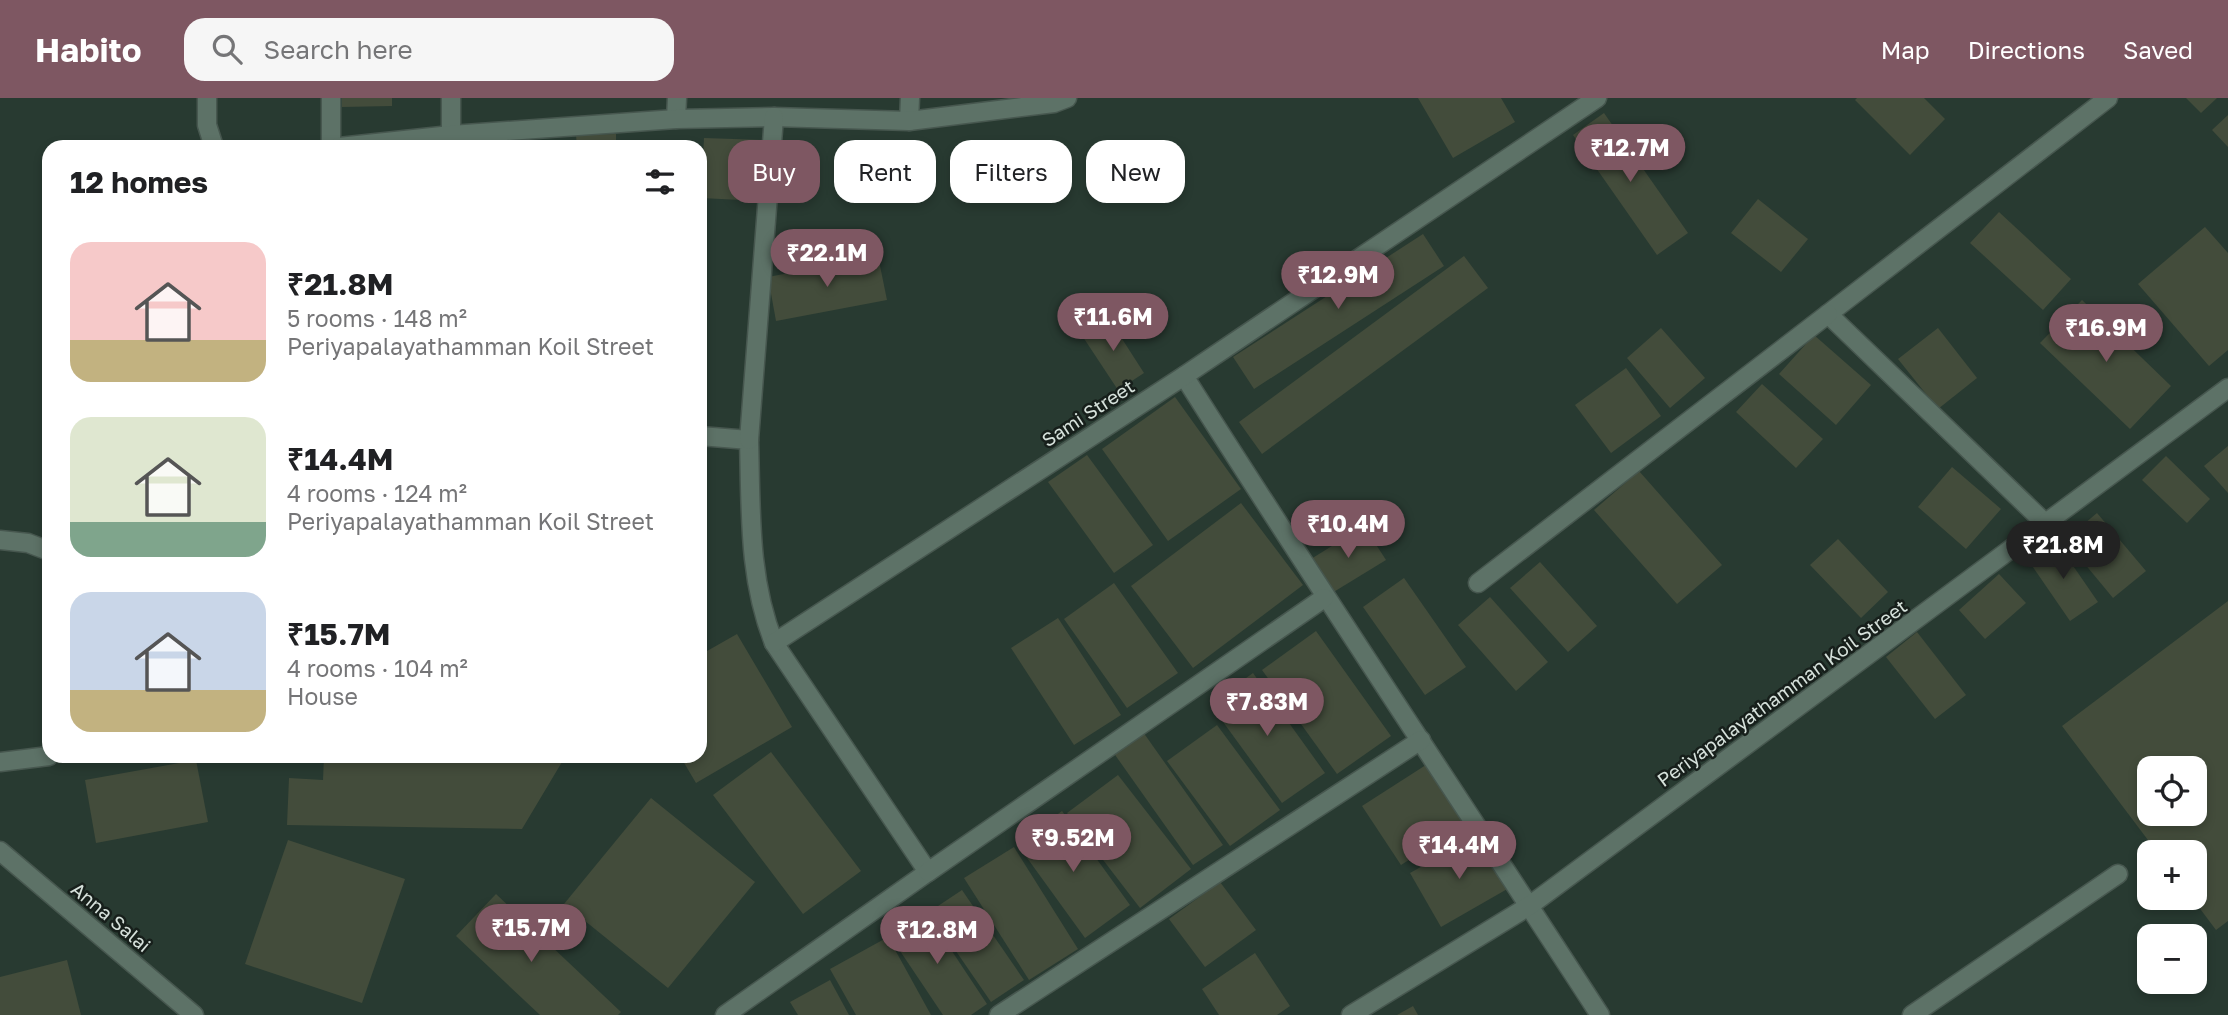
<!DOCTYPE html>
<html lang="en">
<head>
<meta charset="utf-8">
<style>
	body { margin:0; font-family:"Golos Text",sans-serif; background:#f6f6f6; color:#202124; height:100vh; display:flex; flex-direction:column; font-size:26px; white-space:nowrap }
	* { box-sizing:border-box; margin:0 }
	p { font-size:23px; color:#757577 }
	.icon { flex:none; width:38px; height:38px; fill:none; stroke:currentColor; stroke-width:2; stroke-linecap:round; stroke-linejoin:round }
	.map { position:relative; flex:1; overflow:hidden }
	.details { position:absolute; left:42px; top:42px; width:665px; height:623px; display:flex; flex-direction:column; background:#fff; border-radius:21px; box-shadow:0 4px 10px #0003 }
	.details>* { flex:none }
	.hud { position:absolute; left:728px; top:42px; width:665px; height:63px; display:flex; gap:14px }
	.fabs { position:absolute; left:2137px; top:658px; display:grid; gap:14px }
	.fabs a { display:grid; place-items:center; width:70px; height:70px; border-radius:14px; background:#fff; box-shadow:0 4px 10px #0003; font-size:35px }
	.price { position:absolute; translate:-50% -60px; padding:0 16px; border-radius:24px; background:#7e5762; color:#fff; font-size:23px; line-height:46px; filter:drop-shadow(0 2px 4px #0008) }
	.price::after { content:''; position:absolute; left:50%; top:42px; width:21px; height:16px; margin-left:-10px; background:inherit; clip-path:polygon(0 0,100% 0,50% 100%) }
	.price.active { background:#222; color:#fff }
	ul { padding:0; list-style:none }
	li { display:flex; align-items:center; gap:21px; height:175px; padding:0 28px }
	li span { display:grid; place-items:center; flex:none; width:196px; height:140px; border-radius:21px; color:#555 }
	li>.icon { margin-inline-start:auto }
	span .icon { width:84px; height:84px; fill:#fffc; stroke-width:1 }
	li b { font-size:30px }
	h2 { display:flex; justify-content:space-between; align-items:center; height:84px; padding:0 28px; font-size:30px }
	.chip { padding:0 24px; border-radius:21px; background:#fff; box-shadow:0 4px 10px #0003; font-size:24px; line-height:63px }
	.chip.active { background:#7e5762; color:#fff }
	header { display:flex; align-items:center; gap:42px; box-sizing:border-box; height:98px; padding:0 35px; background:#7e5762; color:#fff }
	header strong { font-size:33px }
	nav { display:flex; gap:38px; margin-inline-start:auto; font-size:24px }
	.search { width:490px; height:63px; background:#f6f6f6; display:flex; align-items:center; gap:18px; box-sizing:border-box; padding:0 24px; border-radius:21px; color:#757577; font-size:26px }
	.map>svg:first-child { display:block }
	.building { fill:#434c3b; fill-rule:evenodd }
	.lines { fill:none; stroke-linecap:round; stroke-linejoin:round }
	.minor-casing { stroke:#47574f; stroke-width:21 }
	.minor { stroke:#5d7267; stroke-width:18 }
	.labels { text-anchor:middle; stroke-width:5; stroke-linejoin:round; paint-order:stroke }
	.street-label { font-size:19px; fill:#d6e1db; stroke:#171f1b }
</style>
</head>
<body>
<header>
<strong>Habito</strong>
<div class="search"><svg class="icon" aria-label="search" viewBox="0 0 24 24"><circle cx="10" cy="10" r="6"/><path d="M15 15l6 6"/></svg>Search here</div>
<nav><a>Map</a><a>Directions</a><a>Saved</a></nav>
</header>
<div class="map">
<svg width="2228" height="917" viewBox="0 0 2228 917">
	<rect width="100%" height="100%" fill="#283a31"/>
	<g class="building">
		<polygon points="342,0 392,0 392,8 342,9"/>
		<polygon points="1418,0 1501,0 1515,24 1453,60"/>
		<polygon points="1857,0 1924,0 1945,21 1910,57 1855,2"/>
		<polygon points="2186,0 2217,0 2201,15"/>
		<polygon points="1604,15 1688,135 1657,157 1573,37"/>
		<polygon points="2228,17 2228,49 2212,32"/>
		<polygon points="523,33 524,49 491,49 490,35"/>
		<polygon points="616,36 616,49 577,49 576,37"/>
		<polygon points="704,40 763,42 760,103 701,100"/>
		<polygon points="1758,101 1808,141 1781,174 1731,135"/>
		<polygon points="1999,114 2071,181 2043,212 1970,145"/>
		<polygon points="2205,129 2228,155 2228,252 2209,268 2138,186"/>
		<polygon points="1423,136 1444,168 1254,291 1233,259"/>
		<polygon points="878,158 887,202 776,223 768,179"/>
		<polygon points="1464,158 1488,190 1262,356 1239,324"/>
		<polygon points="2082,202 2171,288 2130,331 2040,245"/>
		<polygon points="1108,219 1144,275 1118,292 1081,236"/>
		<polygon points="1661,230 1705,280 1670,310 1627,260"/>
		<polygon points="1938,230 1977,280 1938,311 1898,261"/>
		<polygon points="1814,237 1871,287 1836,327 1779,276"/>
		<polygon points="1626,270 1661,318 1611,355 1575,307"/>
		<polygon points="1762,286 1823,341 1796,370 1736,314"/>
		<polygon points="1175,299 1241,391 1168,443 1102,351"/>
		<polygon points="2228,348 2228,395 2204,368"/>
		<polygon points="1087,357 1153,447 1114,475 1048,384"/>
		<polygon points="2166,358 2210,401 2187,425 2142,382"/>
		<polygon points="1952,369 2001,411 1966,451 1918,409"/>
		<polygon points="1639,373 1722,467 1677,506 1594,412"/>
		<polygon points="1241,405 1303,487 1193,570 1131,488"/>
		<polygon points="2097,415 2146,473 2113,500 2065,442"/>
		<polygon points="1364,428 1386,462 1332,495 1311,461"/>
		<polygon points="1838,441 1888,494 1861,520 1810,467"/>
		<polygon points="2056,443 2098,504 2070,523 2028,462"/>
		<polygon points="1540,464 1597,528 1568,554 1510,490"/>
		<polygon points="1999,476 2026,505 1985,541 1959,512"/>
		<polygon points="1404,480 1466,569 1425,597 1363,509"/>
		<polygon points="1114,485 1178,575 1127,610 1064,521"/>
		<polygon points="1490,499 1548,564 1516,593 1458,527"/>
		<path d="M2228 503V823L2216 832 2192 800H2194V754H2157L2062 628ZM2149 670H2194V716H2149Z"/>
		<polygon points="1058,520 1121,617 1074,647 1011,550"/>
		<polygon points="1316,533 1391,638 1337,676 1262,572"/>
		<polygon points="1917,534 1966,597 1935,621 1886,559"/>
		<polygon points="737,536 792,629 696,685 680,658 700,658 700,557"/>
		<polygon points="1253,575 1325,675 1282,705 1210,606"/>
		<polygon points="1217,627 1280,712 1230,748 1167,663"/>
		<polygon points="1143,634 1223,747 1193,767 1113,654"/>
		<polygon points="771,654 861,773 803,816 713,697"/>
		<polygon points="324,658 539,658 565,659 522,731 287,727 289,680 323,682"/>
		<polygon points="196,662 208,724 96,745 85,682"/>
		<polygon points="1429,665 1468,724 1401,767 1362,708"/>
		<polygon points="1118,677 1191,771 1140,810 1067,715"/>
		<polygon points="651,700 755,784 668,890 564,806"/>
		<polygon points="1062,713 1130,807 1085,840 1017,746"/>
		<polygon points="1478,737 1509,790 1441,829 1410,775"/>
		<polygon points="288,742 405,781 362,905 245,866"/>
		<polygon points="1014,749 1078,851 1029,882 964,780"/>
		<polygon points="1220,784 1256,832 1205,869 1169,821"/>
		<polygon points="962,792 1024,882 991,904 929,814"/>
		<polygon points="496,796 621,914 618,917 540,917 456,838"/>
		<polygon points="924,811 987,906 971,917 943,917 888,835"/>
		<polygon points="888,839 931,917 856,917 830,871"/>
		<polygon points="1255,855 1290,908 1277,917 1219,917 1202,891"/>
		<polygon points="67,862 81,917 0,917 0,879"/>
		<polygon points="830,882 849,917 798,917 790,904"/>
		<polygon points="1413,908 1418,917 1397,917"/>
	</g>
	<g class="lines">
		<g class="minor-casing">
			<g id="minor">
				<polyline points="207,0 207,27 214,49"/>
				<polyline points="331,0 331,49"/>
				<polyline points="451,0 451,37"/>
				<polyline points="676,21 677,0"/>
				<polyline points="909,23 910,0"/>
				<polyline points="339,49 451,37 676,21 774,19 909,23 1054,5 1067,0"/>
				<path d="M1184 278C1320 493 1462 704 1600 917"/>
				<path d="M700 338 749 342C751 412 748 480 774 545L928 774 725 917"/>
				<polyline points="749,342 774,19"/>
				<polyline points="2046,426 1828,216 2108,0"/>
				<polyline points="0,442 28,445 49,453"/>
				<polyline points="1478,485 1828,216"/>
				<polyline points="774,545 1184,278 1597,0"/>
				<polyline points="0,664 49,658"/>
				<polyline points="0,753 194,917"/>
				<polyline points="928,774 1324,500"/>
				<polyline points="999,917 1421,642"/>
				<polyline points="1351,917 1529,808 2228,290"/>
				<polyline points="1912,917 2118,776"/>
			</g>
		</g>
		<use href="#minor" class="minor"/>
	</g>
	<g class="labels">
		<g class="street-label">
			<text transform="translate(1088 315) rotate(-33)" y="7">Sami Street</text>
			<text transform="translate(1782 595) rotate(-36)" y="7">Periyapalayathamman Koil Street</text>
			<text transform="translate(111 819) rotate(40)" y="7">Anna Salai</text>
		</g>
	</g>
</svg>
<div class="fabs">
<a><svg class="icon" aria-label="locate" viewBox="0 0 24 24"><circle cx="12" cy="12" r="6"/><path d="M12 2v4M12 18v4M2 12h4M18 12h4"/></svg></a>
<a>+</a>
<a>−</a>
</div>
<b class="price" style="left:1630px;top:86px">₹12.7M</b>
<b class="price" style="left:827px;top:191px">₹22.1M</b>
<b class="price" style="left:1338px;top:213px">₹12.9M</b>
<b class="price" style="left:1113px;top:255px">₹11.6M</b>
<b class="price" style="left:2106px;top:266px">₹16.9M</b>
<b class="price" style="left:1348px;top:462px">₹10.4M</b>
<b class="price active" style="left:2063px;top:483px">₹21.8M</b>
<b class="price" style="left:1267px;top:640px">₹7.83M</b>
<b class="price" style="left:1073px;top:776px">₹9.52M</b>
<b class="price" style="left:1459px;top:783px">₹14.4M</b>
<b class="price" style="left:531px;top:866px">₹15.7M</b>
<b class="price" style="left:937px;top:868px">₹12.8M</b>
<div class="hud">
<a class="chip active">Buy</a>
<a class="chip">Rent</a>
<a class="chip">Filters</a>
<a class="chip">New</a>
</div>
<section class="details">
<h2>12 homes<svg class="icon" aria-label="filters" viewBox="0 0 24 24"><path d="M4 7h16M4 17h16"/><circle cx="9" cy="7" r="2"/><circle cx="15" cy="17" r="2"/></svg></h2>
<ul>
<li><span style="background:linear-gradient(#f6c9c9 70%,#c2b280 0)"><svg class="icon" aria-label="home" viewBox="0 0 24 24"><path d="M3 11l9-7 9 7M6 9v11h12V9"/></svg></span><div><b>₹21.8M</b><p>5 rooms · 148 m²</p><p>Periyapalayathamman Koil Street</p></div></li>
<li><span style="background:linear-gradient(#dfe7d0 75%,#7fa58c 0)"><svg class="icon" aria-label="home" viewBox="0 0 24 24"><path d="M3 11l9-7 9 7M6 9v11h12V9"/></svg></span><div><b>₹14.4M</b><p>4 rooms · 124 m²</p><p>Periyapalayathamman Koil Street</p></div></li>
<li><span style="background:linear-gradient(#c9d6e8 70%,#c2b280 0)"><svg class="icon" aria-label="home" viewBox="0 0 24 24"><path d="M3 11l9-7 9 7M6 9v11h12V9"/></svg></span><div><b>₹15.7M</b><p>4 rooms · 104 m²</p><p>House</p></div></li>
</ul>
</section>
</div>
</body>
</html>
